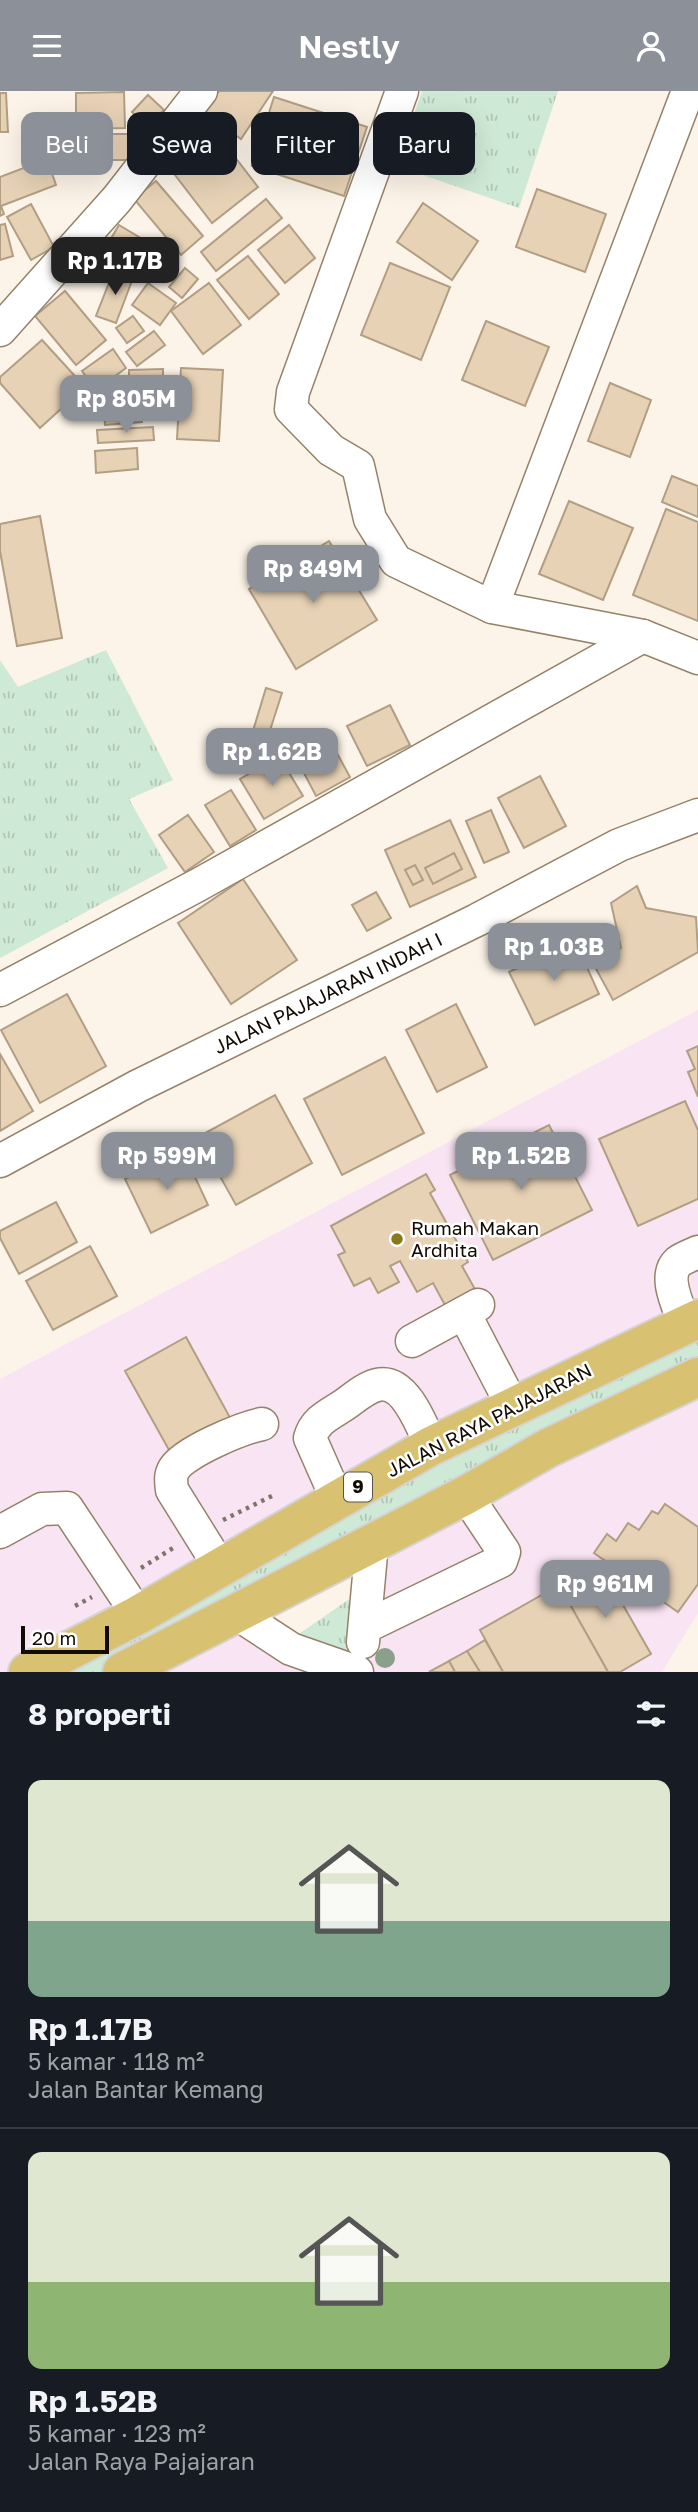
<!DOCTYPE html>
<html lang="id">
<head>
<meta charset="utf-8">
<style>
	body { margin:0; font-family:"Golos Text",sans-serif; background:#242831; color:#f1f3f6; height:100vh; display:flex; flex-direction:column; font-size:26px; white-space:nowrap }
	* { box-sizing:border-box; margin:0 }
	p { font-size:23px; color:#9ea1a6 }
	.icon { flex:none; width:38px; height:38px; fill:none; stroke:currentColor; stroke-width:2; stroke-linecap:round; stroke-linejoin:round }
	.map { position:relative; height:1581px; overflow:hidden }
	.details { display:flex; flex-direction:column; background:#171b24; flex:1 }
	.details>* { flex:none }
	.banner { position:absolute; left:21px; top:21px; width:656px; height:63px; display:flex; gap:14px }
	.scale { position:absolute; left:21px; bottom:18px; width:88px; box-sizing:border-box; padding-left:7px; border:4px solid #120b03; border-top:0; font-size:19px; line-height:24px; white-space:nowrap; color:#120b03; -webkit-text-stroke:5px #fff; paint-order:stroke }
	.price { position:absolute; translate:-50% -60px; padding:0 16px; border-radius:14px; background:#8c9099; color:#fff; font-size:23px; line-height:46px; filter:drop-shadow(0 2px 4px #0008) }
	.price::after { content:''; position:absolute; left:50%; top:42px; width:21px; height:16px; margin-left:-10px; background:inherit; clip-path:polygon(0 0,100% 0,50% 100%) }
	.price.active { background:#222; color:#fff }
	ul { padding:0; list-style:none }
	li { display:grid; align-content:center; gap:14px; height:371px; padding:0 28px }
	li+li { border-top:2px solid #363941 }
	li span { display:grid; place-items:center; height:217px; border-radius:14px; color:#555 }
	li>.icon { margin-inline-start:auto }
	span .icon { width:126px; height:126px; fill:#fffc; stroke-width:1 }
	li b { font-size:30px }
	h2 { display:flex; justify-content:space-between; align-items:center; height:84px; padding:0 28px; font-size:30px }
	.pill { padding:0 24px; border-radius:14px; background:#171b24; box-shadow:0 7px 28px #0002; font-size:24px; line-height:63px }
	.pill.active { background:#8c9099; color:#fff }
	header { display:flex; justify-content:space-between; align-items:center; height:91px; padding:0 28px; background:#8c9099; color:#fff; font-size:32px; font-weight:600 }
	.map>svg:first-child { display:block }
	.commercial { fill:#f9e4f3 }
	.grass { fill:url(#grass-tufts) }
	.building { fill:#e7d2b6; stroke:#b19e83; stroke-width:2 }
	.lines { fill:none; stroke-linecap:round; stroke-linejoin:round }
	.minor-casing { stroke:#958268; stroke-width:35 }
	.highway-casing { stroke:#d4d3d2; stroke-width:42 }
	.path { stroke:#7c756b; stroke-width:4.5; stroke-dasharray:3.5 5; stroke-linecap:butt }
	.minor { stroke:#fff; stroke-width:32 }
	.highway { stroke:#d8c271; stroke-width:38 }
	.tree { fill:#8ba08a }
	.poi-dot { fill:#8a781c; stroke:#fff; stroke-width:2.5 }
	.labels { text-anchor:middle; stroke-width:5; stroke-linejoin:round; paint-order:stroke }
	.shield { fill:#fff; stroke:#59544f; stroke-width:2 }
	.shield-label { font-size:18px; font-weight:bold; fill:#120b03 }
	.street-label { font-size:19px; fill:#120b03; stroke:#fff }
	.poi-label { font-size:19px; fill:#120b03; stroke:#fff; text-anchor:start }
</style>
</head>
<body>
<header><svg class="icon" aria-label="menu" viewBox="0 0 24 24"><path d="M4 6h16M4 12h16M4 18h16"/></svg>Nestly<svg class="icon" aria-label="person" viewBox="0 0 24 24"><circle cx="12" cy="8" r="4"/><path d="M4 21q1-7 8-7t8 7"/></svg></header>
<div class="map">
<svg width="698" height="1581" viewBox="0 0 698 1581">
	<defs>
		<pattern id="grass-tufts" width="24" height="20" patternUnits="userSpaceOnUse" patternTransform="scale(1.75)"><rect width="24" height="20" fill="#cee9d5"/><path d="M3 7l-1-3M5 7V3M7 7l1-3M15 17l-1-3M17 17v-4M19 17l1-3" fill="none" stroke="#b0c6b5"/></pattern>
	</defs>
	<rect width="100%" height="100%" fill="#fcf4e8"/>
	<g class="commercial">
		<polygon points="698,919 698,1228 24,1581 0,1581 0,1288"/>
		<polygon points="698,1286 698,1522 662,1581 120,1581 236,1522 350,1578 365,1533 372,1452"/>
	</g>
	<g class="grass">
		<polygon points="422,0 558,0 519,117 397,75"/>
		<polygon points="106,559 173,689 129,708 168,777 0,867 0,569 18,596"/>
		<polygon points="698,1224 698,1286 126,1581 23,1581"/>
		<polygon points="356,1507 359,1514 345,1573 293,1547 348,1509"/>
	</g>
	<g class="building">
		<polygon points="219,0 273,0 241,48 204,22"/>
		<polygon points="124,1 125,37 76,38 76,2"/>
		<polygon points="0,2 6,2 8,41 0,41"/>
		<polygon points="148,4 164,19 148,35 132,21"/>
		<polygon points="274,6 367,36 344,105 252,75"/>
		<polygon points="211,35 258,96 212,132 165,71"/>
		<polygon points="98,43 100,70 78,71 77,44"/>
		<rect x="106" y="43" width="22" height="26"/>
		<polygon points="47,68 56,94 1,115 4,123 0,125 0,86"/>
		<polygon points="156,90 203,145 181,164 134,108"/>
		<polygon points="537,98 606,123 585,181 516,156"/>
		<polygon points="266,108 282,127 216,180 201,161"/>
		<polygon points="423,112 478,150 452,189 397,151"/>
		<polygon points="31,113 54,156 31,169 7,126"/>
		<polygon points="5,133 13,165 0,169 0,134"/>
		<polygon points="119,134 174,167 160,189 106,156"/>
		<polygon points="289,134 315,167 285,192 258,159"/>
		<polygon points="248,165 279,203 249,228 217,189"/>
		<polygon points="390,172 450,196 421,269 361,244"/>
		<polygon points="185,177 198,188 182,207 169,196"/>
		<polygon points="114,179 133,187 116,232 96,225"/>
		<polygon points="148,192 176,212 160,234 132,214"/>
		<polygon points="209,192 241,234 203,263 171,220"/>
		<polygon points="65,200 106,249 76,274 35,225"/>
		<polygon points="133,225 144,240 127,252 116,237"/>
		<polygon points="486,230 549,256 525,315 462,289"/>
		<polygon points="154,240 165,254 137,275 126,261"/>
		<polygon points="42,249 85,296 40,337 0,292 0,286"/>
		<polygon points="113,258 126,277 96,299 82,280"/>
		<polygon points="181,277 223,279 219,350 177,348"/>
		<polygon points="163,278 163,301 129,301 129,279"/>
		<polygon points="610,292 651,309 630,366 588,350"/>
		<polygon points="140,305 142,331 105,334 103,308"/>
		<polygon points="149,306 174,307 174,328 149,327"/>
		<polygon points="153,336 154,349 98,352 97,339"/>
		<polygon points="137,357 138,378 96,382 95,360"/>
		<polygon points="672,385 698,395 698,426 662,411"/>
		<polygon points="569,410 633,437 603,509 539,483"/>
		<polygon points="666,418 698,431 698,530 633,504"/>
		<polygon points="40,425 62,547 17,555 0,460 0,433"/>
		<polygon points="329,450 377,529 296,578 249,498"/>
		<polygon points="266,597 282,602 264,658 249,653"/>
		<polygon points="390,614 410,654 367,675 347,635"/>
		<polygon points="327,644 350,686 316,705 294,663"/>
		<polygon points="279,665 303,705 264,728 240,688"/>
		<polygon points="540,685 566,735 524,757 498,707"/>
		<polygon points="231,699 256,739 230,755 205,714"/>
		<polygon points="491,719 509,761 484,772 466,730"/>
		<polygon points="188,724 214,761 185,781 159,744"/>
		<polygon points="450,729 476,786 410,816 385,759"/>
		<polygon points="454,762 462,778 433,793 425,777"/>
		<polygon points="415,774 423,789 413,794 405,779"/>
		<polygon points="243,788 297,869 231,913 178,832"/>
		<polygon points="637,795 646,817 696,826 698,861 613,909 594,874 621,857 611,812"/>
		<polygon points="376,801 391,827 367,840 352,814"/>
		<polygon points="575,850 599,903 535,934 509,881"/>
		<polygon points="67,903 106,975 40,1012 1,939"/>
		<polygon points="456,913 487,976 437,1001 406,939"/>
		<polygon points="698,955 698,1006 688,981 695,978 687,960"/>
		<polygon points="0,963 33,1020 0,1040"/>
		<polygon points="385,966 424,1042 342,1084 304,1008"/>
		<polygon points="275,1004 312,1072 236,1114 198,1046"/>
		<polygon points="685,1010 698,1039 698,1108 638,1135 599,1048"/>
		<polygon points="549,1034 592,1119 493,1169 450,1084"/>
		<polygon points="183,1060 208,1114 151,1142 125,1088"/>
		<polygon points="426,1083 435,1099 430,1102 468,1171 462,1175 476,1200 446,1216 433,1192 417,1201 400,1170 390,1175 399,1191 378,1202 370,1187 354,1195 338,1164 345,1161 331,1135"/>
		<polygon points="56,1111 77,1151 19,1183 0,1147 0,1140"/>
		<polygon points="90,1155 117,1205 53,1239 26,1190"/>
		<polygon points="186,1246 234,1334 174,1368 125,1280"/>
		<polygon points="665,1413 698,1436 698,1493 678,1521 594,1462 607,1443 616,1450 628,1432 639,1439 652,1420 658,1423"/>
		<polygon points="599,1472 651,1563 620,1581 608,1581 559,1494"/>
		<polygon points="559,1494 608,1581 503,1581 480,1539"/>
		<polygon points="485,1549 503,1581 480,1581 467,1560"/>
		<polygon points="467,1560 480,1581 455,1581 449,1570"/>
		<polygon points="449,1570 455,1581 429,1581"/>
	</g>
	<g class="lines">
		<g class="minor-casing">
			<g id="minor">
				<polyline points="402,0 293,301 291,318 331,359 358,375 370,428 396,470 492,516 643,545 698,567"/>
				<polyline points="0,239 117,108 201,0"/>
				<polyline points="492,516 688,0"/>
				<polyline points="0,899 198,794 643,545"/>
				<polyline points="0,1070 138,995 477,829 619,754 698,724"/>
				<polyline points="464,1222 513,1316"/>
				<path d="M685 1234C680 1218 662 1186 678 1171 683 1167 692 1164 698 1161"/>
				<polyline points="412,1250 478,1214"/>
				<path d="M337 1408 310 1347C315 1329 329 1324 344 1314 354 1307 365 1297 377 1294 405 1287 422 1335 431 1355"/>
				<polyline points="0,1441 42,1418 67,1417 138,1524"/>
				<path d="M220 1476 172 1399C171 1390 170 1385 174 1378 184 1361 242 1337 262 1333"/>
				<polyline points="236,1522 291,1558 357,1581"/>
				<polyline points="367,1535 501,1470 504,1461 466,1404"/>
				<polyline points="363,1551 372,1452"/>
			</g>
		</g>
		<g class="highway-casing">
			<g id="highway">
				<polyline points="28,1581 138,1524 431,1355 698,1228"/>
				<polyline points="122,1581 466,1404 548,1357 698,1286"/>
			</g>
		</g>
		<g class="path">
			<polyline points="223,1429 272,1405"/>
			<polyline points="141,1477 173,1457"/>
			<polyline points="75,1515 92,1506"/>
		</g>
		<use href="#minor" class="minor"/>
		<use href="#highway" class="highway"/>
	</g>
	<circle class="tree" cx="385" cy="1567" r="10"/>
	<circle class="poi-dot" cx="397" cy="1148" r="7"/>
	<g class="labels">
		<rect class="shield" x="344" y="1381.5" width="28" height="29" rx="5"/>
		<g class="shield-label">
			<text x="358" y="1402">9</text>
		</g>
		<g class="street-label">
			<text transform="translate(328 902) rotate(-26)" y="7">JALAN PAJAJARAN INDAH I</text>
			<text transform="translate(489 1329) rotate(-27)" y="7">JALAN RAYA PAJAJARAN</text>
		</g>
		<g class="poi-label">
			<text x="411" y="1144">Rumah Makan<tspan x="411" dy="22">Ardhita</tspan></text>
		</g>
	</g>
</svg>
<div class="scale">20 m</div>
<b class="price active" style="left:115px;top:206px">Rp 1.17B</b>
<b class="price" style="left:126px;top:344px">Rp 805M</b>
<b class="price" style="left:313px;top:514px">Rp 849M</b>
<b class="price" style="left:272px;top:697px">Rp 1.62B</b>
<b class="price" style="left:554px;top:892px">Rp 1.03B</b>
<b class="price" style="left:167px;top:1101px">Rp 599M</b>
<b class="price" style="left:521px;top:1101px">Rp 1.52B</b>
<b class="price" style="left:605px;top:1529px">Rp 961M</b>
<div class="banner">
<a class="pill active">Beli</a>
<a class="pill">Sewa</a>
<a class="pill">Filter</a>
<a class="pill">Baru</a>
</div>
</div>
<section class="details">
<h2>8 properti<svg class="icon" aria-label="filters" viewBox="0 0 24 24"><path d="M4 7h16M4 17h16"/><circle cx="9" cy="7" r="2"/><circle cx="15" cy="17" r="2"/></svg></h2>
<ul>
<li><span style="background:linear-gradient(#dfe7d0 65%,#7fa58c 0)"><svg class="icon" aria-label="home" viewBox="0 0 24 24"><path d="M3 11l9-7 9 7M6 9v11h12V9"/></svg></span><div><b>Rp 1.17B</b><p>5 kamar · 118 m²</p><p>Jalan Bantar Kemang</p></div></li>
<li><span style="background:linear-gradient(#dfe7d0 60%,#8fb573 0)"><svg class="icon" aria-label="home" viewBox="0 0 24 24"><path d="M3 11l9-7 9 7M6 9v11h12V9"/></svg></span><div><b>Rp 1.52B</b><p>5 kamar · 123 m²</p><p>Jalan Raya Pajajaran</p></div></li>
</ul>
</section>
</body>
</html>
